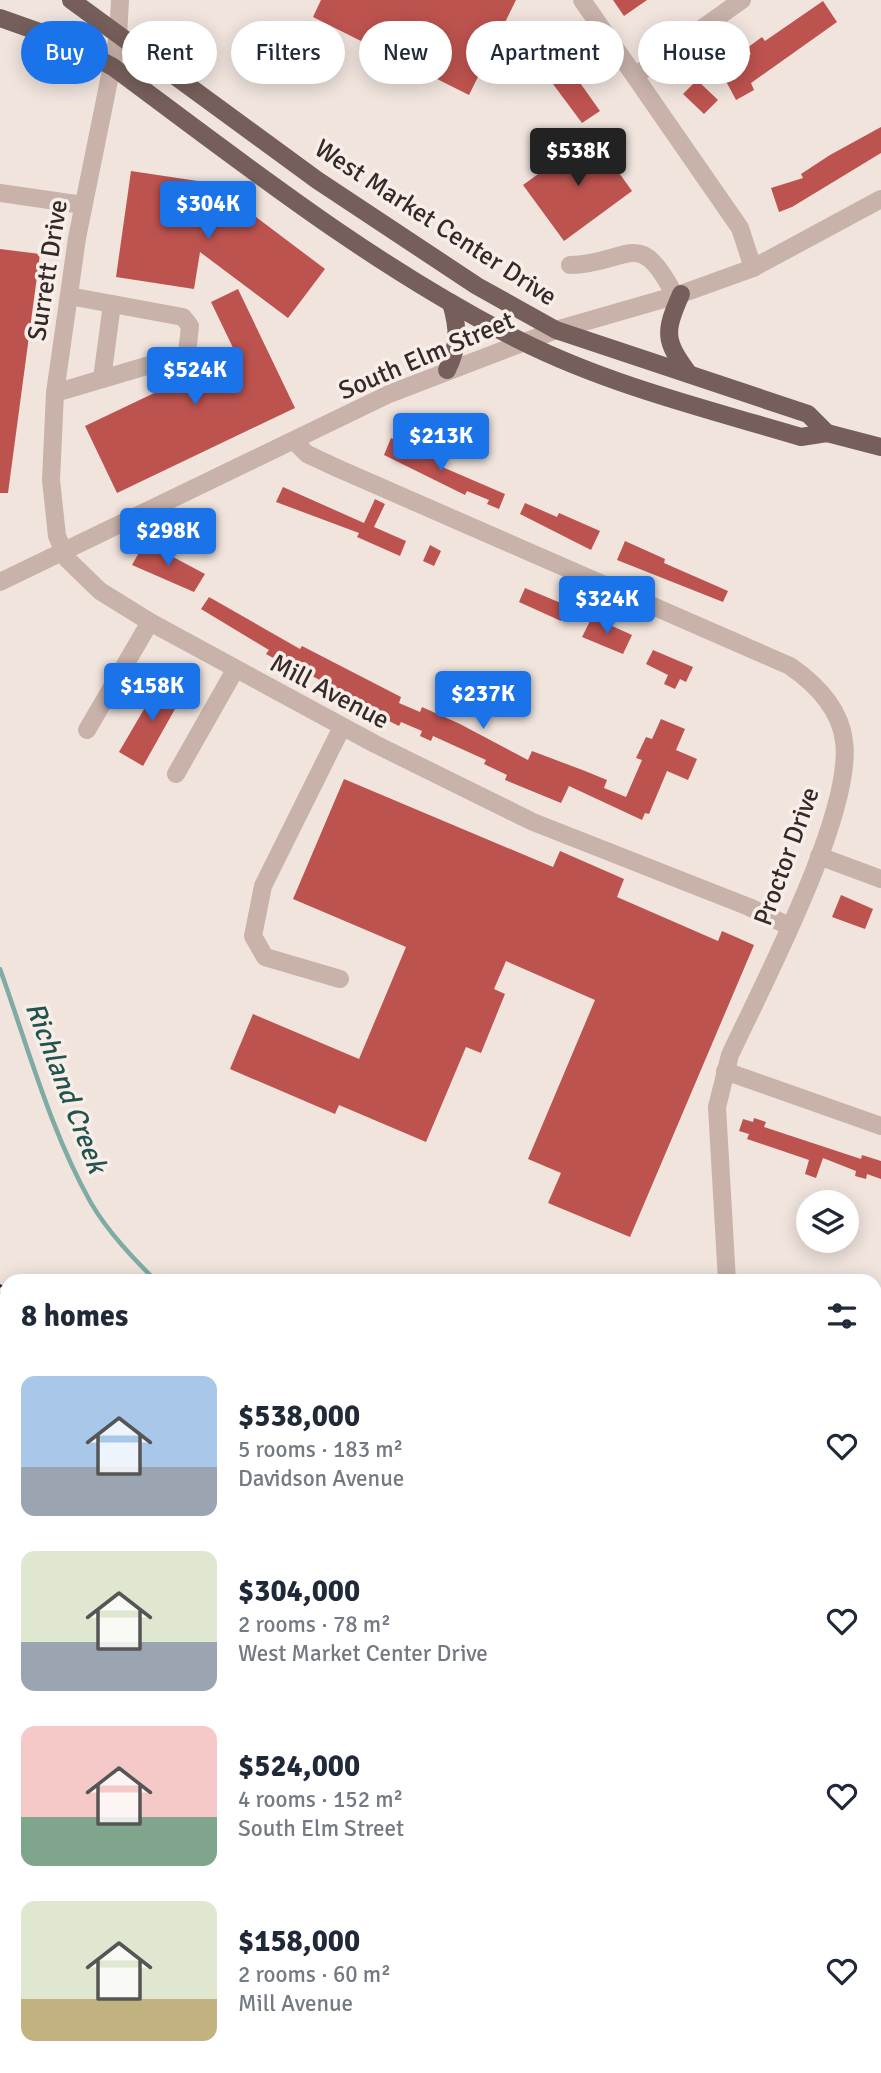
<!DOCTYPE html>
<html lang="en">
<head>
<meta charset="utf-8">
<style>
	body { margin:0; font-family:Signika,sans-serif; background:#f6f6f7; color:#1f2937; height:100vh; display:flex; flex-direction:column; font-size:26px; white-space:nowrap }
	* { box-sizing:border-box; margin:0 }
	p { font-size:23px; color:#747a83 }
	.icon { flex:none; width:38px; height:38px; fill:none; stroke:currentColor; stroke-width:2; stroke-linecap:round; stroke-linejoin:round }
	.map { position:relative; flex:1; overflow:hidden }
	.drawer { position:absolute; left:0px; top:1274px; width:882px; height:800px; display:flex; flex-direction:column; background:#fff; border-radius:21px 21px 0 0; box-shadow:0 4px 18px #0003 }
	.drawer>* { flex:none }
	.guide { position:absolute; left:21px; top:21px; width:840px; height:63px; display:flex; gap:14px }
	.controls { position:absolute; left:796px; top:1190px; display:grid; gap:14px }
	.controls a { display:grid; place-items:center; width:63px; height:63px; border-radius:50%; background:#fff; box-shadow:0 4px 18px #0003; font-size:35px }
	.price { position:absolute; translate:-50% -60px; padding:0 16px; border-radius:7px; background:#1a73e8; color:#fff; font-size:23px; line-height:46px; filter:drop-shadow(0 2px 4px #0008) }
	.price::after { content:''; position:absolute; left:50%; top:42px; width:21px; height:16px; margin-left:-10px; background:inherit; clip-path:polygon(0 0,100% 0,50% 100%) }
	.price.current { background:#222; color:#fff }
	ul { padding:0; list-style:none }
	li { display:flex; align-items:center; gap:21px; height:175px; padding:0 21px }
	li span { display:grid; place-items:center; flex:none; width:196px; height:140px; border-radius:14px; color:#555 }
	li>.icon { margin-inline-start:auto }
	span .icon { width:84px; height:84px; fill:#fffc; stroke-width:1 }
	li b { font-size:30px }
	h2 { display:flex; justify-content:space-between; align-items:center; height:84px; padding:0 21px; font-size:30px }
	.pill { padding:0 24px; border-radius:32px; background:#fff; box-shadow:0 4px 18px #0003; font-size:24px; line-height:63px }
	.pill.current { background:#1a73e8; color:#fff }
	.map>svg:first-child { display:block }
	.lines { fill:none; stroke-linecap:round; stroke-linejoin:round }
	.stream { stroke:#7eaba4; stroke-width:4.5 }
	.building { fill:#bd534f }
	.minor { stroke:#c8b2aa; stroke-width:18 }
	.major { stroke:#765f5b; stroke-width:18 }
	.rail-casing { stroke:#362a29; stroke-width:7 }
	.rail { stroke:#f8eee9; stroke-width:4.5; stroke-dasharray:13; stroke-linecap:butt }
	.labels { text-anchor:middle; stroke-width:7; stroke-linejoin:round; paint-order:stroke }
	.street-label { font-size:26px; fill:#362a29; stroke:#f8eee9 }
	.water-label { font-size:28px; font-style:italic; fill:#22544d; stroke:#f8eee9 }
</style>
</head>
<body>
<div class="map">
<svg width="881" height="2073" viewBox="0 0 881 2073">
	<rect width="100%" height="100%" fill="#f0e4dd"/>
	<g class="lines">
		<g class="stream">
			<path d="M0 969C28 1047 50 1130 91 1203 108 1232 133 1258 156 1281"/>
			<polyline points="875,1579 881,1587"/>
		</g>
	</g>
	<g class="building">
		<polygon points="321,0 516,0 469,95 313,17"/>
		<polygon points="613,0 647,0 624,16"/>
		<polygon points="823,1 837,22 751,83 754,90 736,100 720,70 751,54 747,48 762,37 765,41"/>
		<polygon points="566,63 600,111 582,123 547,76"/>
		<polygon points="697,80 718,100 704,114 683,94"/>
		<polygon points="881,127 881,153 792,207 779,212 771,188 803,178 801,174 830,155"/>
		<polygon points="592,135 632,191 564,241 523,185"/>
		<polygon points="131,171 211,183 325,269 288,318 200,252 194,289 116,277"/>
		<polygon points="0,249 40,254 8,493 0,493"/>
		<polygon points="238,289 295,408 117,493 85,426 236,354 211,302"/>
		<polygon points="391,438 442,462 440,466 505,494 499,509 487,504 489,500 467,491 465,495 384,455"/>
		<polygon points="283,487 364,523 375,499 385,504 374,527 406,541 400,556 357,537 359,533 276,502"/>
		<polygon points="525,503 557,517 559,513 600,531 591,550 520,514"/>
		<polygon points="625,541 665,559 664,563 728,591 723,602 617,560"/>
		<polygon points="145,542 205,574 194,592 132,565"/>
		<polygon points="430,545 441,551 434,566 423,561"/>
		<polygon points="525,588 568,606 561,621 519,602"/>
		<polygon points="209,597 300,649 302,646 401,697 399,703 420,712 422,707 460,724 528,760 532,751 585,771 607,780 604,788 626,797 642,760 636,758 646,737 652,739 661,719 685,729 676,750 697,759 688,780 667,771 649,814 645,813 642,820 569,786 561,803 505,780 507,775 484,764 486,760 433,736 431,741 420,736 422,731 401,722 399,726 389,721 390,717 370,708 368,711 357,706 359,701 299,669 280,655 277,660 266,654 269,650 201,609"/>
		<polygon points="592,617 632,635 623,654 582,637"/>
		<polygon points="653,650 693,667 686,682 680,679 675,689 664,684 668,675 646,664"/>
		<polygon points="161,680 184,693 143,766 119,752"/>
		<polygon points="344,779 553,867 560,851 624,879 617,897 718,941 722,931 754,945 630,1237 548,1203 561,1173 528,1159 595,1000 506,961 494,989 505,994 481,1053 466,1047 426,1142 339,1105 335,1114 230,1069 253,1014 359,1059 406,947 293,899"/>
		<polygon points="841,895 873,909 865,929 832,917"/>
		<polygon points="754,1118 766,1122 764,1127 861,1159 862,1155 881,1161 881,1179 867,1174 866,1179 855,1176 856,1171 823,1158 816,1178 805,1174 809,1160 747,1139 749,1134 739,1131 743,1119 753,1122"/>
	</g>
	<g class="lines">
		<g class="minor">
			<polyline points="120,0 118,36 77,238 55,393 51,480 57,536 67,559 100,591 150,622 375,744 533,822 749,907 789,926"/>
			<polyline points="582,0 740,228 753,268"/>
			<polyline points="635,76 742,0"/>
			<polyline points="0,193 83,205"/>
			<path d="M570 265C629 264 639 224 675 296"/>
			<polyline points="102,379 112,304"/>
			<polyline points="55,393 187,354 190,326 183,317 69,296"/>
			<path d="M294 441 307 454 337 468 790 666C816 684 840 708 844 741 854 812 762 986 730 1055L717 1107 727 1281"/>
			<polyline points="0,582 389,394 556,330 681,294 753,268 881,199"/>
			<polyline points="87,730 150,622"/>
			<polyline points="176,774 235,670"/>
			<polyline points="819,856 881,879"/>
			<polyline points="340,979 265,957 253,936 263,886 342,727"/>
			<polyline points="725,1071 881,1126"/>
			<polyline points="875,1372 881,1374"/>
			<polyline points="0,1595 7,1596"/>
			<polyline points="0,1703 7,1705"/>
			<polyline points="875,1714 881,1702"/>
			<polyline points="875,1992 881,2001"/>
			<polyline points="0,2019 7,2004"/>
			<polyline points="0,2052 7,2055"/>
			<polyline points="33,2067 47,2073"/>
			<polyline points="176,2073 179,2067"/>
			<polyline points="366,2073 374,2068 381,2073"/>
			<polyline points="710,2073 712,2067"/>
		</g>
		<g class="major">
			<polyline points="71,0 317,180 477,286 556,330 808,414 827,433"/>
			<path d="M0 18 65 41 113 67C244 164 374 267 521 341 609 385 707 409 801 437L827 433 881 447"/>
			<path d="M681 294C664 333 664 340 689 374"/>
			<path d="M447 370C459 345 459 330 451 303"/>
			<polyline points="875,1865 881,1852"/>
			<polyline points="781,2073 784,2067"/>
		</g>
		<g class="rail-casing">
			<g id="rail">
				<polyline points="0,1288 7,1296"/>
				<polyline points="832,2067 833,2073"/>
			</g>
		</g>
		<use href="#rail" class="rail"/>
	</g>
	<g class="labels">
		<g class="street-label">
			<text transform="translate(436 222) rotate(33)" y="9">West Market Center Drive</text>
			<text transform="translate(47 270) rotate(-81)" y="9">Surrett Drive</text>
			<text transform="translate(426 355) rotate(-23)" y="9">South Elm Street</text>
			<text transform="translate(330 691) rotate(28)" y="9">Mill Avenue</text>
			<text transform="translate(786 856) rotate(-70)" y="9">Proctor Drive</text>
		</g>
		<g class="water-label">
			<text transform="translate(67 1087) rotate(69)" y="10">Richland Creek</text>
		</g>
	</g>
</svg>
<div class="controls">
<a><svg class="icon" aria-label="layers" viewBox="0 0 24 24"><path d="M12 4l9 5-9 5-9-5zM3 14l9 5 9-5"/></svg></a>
</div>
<b class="price current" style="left:578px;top:188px">$538K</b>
<b class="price" style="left:208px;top:241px">$304K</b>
<b class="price" style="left:195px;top:407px">$524K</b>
<b class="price" style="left:441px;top:473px">$213K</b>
<b class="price" style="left:168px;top:568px">$298K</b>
<b class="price" style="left:607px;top:636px">$324K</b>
<b class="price" style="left:152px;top:723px">$158K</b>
<b class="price" style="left:483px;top:731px">$237K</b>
<div class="guide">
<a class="pill current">Buy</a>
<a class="pill">Rent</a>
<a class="pill">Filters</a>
<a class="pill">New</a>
<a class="pill">Apartment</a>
<a class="pill">House</a>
</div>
<section class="drawer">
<h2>8 homes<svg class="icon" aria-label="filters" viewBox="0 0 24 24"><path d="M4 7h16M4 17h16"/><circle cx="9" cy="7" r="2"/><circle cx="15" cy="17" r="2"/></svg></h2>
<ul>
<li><span style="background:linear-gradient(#a9c7e8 65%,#9aa5b1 0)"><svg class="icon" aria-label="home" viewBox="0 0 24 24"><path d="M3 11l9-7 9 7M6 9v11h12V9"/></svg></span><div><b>$538,000</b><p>5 rooms · 183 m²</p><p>Davidson Avenue</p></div><svg class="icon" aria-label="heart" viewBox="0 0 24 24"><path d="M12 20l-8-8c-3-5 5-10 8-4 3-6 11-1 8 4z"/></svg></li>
<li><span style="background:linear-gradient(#dfe7d0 65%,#9aa5b1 0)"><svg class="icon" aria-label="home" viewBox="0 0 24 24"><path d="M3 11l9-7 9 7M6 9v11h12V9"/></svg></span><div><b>$304,000</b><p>2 rooms · 78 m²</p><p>West Market Center Drive</p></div><svg class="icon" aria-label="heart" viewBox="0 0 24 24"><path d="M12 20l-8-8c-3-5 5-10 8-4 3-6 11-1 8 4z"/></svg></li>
<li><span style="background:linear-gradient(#f6c9c9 65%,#7fa58c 0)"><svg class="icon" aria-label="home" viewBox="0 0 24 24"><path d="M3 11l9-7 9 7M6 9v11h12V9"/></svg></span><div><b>$524,000</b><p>4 rooms · 152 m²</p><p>South Elm Street</p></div><svg class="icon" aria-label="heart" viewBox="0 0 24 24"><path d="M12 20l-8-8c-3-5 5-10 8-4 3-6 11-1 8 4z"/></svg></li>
<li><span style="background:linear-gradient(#dfe7d0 70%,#c2b280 0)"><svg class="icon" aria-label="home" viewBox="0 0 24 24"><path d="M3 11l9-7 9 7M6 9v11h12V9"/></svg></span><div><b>$158,000</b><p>2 rooms · 60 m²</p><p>Mill Avenue</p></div><svg class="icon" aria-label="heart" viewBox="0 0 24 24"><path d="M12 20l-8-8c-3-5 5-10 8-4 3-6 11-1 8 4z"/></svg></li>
</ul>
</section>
</div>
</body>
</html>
